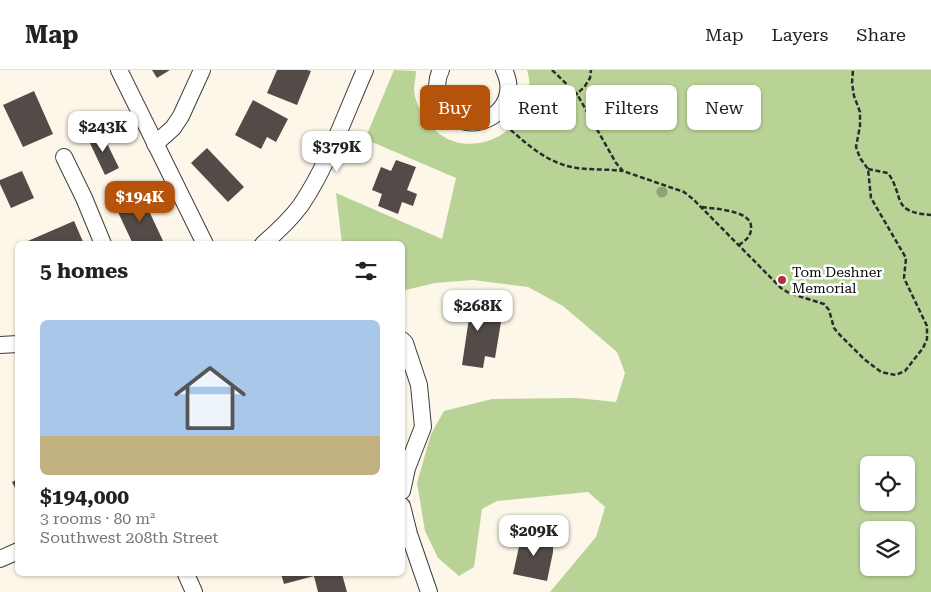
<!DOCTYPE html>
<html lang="en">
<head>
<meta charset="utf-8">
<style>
	body { margin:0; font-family:"Roboto Serif",serif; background:#f2f2f2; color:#222; height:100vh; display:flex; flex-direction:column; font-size:19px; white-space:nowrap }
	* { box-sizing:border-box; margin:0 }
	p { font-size:16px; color:#767676 }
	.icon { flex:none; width:28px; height:28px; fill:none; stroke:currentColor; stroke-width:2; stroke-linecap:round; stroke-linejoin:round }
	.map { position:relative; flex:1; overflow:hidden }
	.panel { position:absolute; left:15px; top:171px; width:390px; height:335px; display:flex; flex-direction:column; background:#fff; border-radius:8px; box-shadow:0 1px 4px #0004 }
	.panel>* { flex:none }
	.hud { position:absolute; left:420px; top:15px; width:435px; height:45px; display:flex; gap:10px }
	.fabs { position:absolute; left:860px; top:386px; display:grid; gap:10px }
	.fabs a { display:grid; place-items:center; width:55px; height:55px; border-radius:8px; background:#fff; box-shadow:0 1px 4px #0004; font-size:25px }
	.price { position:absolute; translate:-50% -42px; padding:0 11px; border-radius:10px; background:#fff; color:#222; font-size:16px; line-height:32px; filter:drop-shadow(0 1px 2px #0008) }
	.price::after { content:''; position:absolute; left:50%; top:30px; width:15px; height:11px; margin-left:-8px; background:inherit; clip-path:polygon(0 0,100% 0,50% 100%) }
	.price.current { background:#b45309; color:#fff }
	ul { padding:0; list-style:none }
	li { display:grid; align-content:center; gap:10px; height:265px; padding:0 25px }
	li+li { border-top:1px solid #e0e0e0 }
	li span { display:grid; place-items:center; height:155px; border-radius:8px; color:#555 }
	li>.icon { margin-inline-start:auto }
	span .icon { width:90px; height:90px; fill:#fffc; stroke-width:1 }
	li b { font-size:21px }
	h2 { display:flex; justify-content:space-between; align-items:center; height:60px; padding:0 25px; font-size:21px }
	.tag { padding:0 18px; border-radius:8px; background:#fff; box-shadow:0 1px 4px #0004; font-size:18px; line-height:45px }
	.tag.current { background:#b45309; color:#fff }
	header { display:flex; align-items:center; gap:30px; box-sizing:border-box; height:70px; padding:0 25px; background:#fff; border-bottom:1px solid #e0e0e0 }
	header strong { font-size:24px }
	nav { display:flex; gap:28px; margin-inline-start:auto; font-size:18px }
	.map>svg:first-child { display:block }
	.forest { fill:#b9d397; fill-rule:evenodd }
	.building { fill:#524b48 }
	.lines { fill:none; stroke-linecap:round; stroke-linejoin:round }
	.minor-casing { stroke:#3d3d3d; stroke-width:18 }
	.path { stroke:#2c2c2c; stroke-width:2.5; stroke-dasharray:5 2.5; stroke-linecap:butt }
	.minor { stroke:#fff; stroke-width:16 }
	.tree { fill:#8ea27b }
	.poi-dot { fill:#ae2f42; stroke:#fff; stroke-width:2 }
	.labels { text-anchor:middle; stroke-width:5; stroke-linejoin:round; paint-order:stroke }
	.poi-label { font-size:14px; fill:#0a0a0a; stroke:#fff; text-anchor:start }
</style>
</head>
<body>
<header>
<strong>Map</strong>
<nav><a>Map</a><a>Layers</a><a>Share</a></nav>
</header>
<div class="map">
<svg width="931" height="522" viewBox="0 0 931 522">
	<rect width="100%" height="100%" fill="#fdf7e9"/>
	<path class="forest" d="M394 0 416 1C416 7 414 14 414 20 415 31 420 40 426 49 460 103 545 61 527 0H931V522H550L596 467 605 437 588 422 497 431 482 439 474 497 459 506 438 488 425 461 417 413 431 364 444 341 492 329 577 328 616 332 625 303 617 282 563 236 528 217 473 210 435 213 406 220 403 219 402 174H342L336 123 442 169 456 108 365 69ZM869 395H906V432H869ZM869 460H906V498H869Z"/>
	<g class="building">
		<polygon points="152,0 170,0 157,8"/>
		<polygon points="277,0 307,0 311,1 297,35 267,23"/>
		<polygon points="34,21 53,64 23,77 3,35"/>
		<polygon points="253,30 288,49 276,72 267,67 261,79 235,65"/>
		<polygon points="101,61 119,98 105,105 87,67"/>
		<polygon points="207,78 244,117 228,132 191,93"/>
		<polygon points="396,90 416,97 407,120 417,124 413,136 402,132 398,144 378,136 382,124 372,120 381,97 391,101"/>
		<polygon points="22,101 34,128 11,138 0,114 0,110"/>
		<polygon points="142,126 164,173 162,174 133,174 116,138"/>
		<polygon points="74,151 84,174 21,174"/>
		<polygon points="462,222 483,226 480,249 501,252 495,288 485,286 483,298 462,295 469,248 458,246"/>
		<polygon points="18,409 18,424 12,412"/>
		<polygon points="522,463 553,470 553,482 547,511 513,504"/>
		<polygon points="281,504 342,504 347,522 318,522 314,506 284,514"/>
	</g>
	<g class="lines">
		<g class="minor-casing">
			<g id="minor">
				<polyline points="119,0 205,174"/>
				<path d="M441 0C436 9 436 21 440 30 460 76 526 44 504 0"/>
				<polyline points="155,74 173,58 181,46 202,0"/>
				<polyline points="64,87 84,128 103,174"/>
				<path d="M263 174C277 162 290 150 301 135 328 95 345 45 365 0"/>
				<polyline points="402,270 405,273 419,315 423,357 407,398 402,421"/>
				<polyline points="0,275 18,274"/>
				<polyline points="402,436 409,464 429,522"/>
				<polyline points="0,489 18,481"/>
				<polyline points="186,504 194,522"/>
			</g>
		</g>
		<g class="path">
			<polyline points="552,0 577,24 616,93 623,101 684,122 693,129 781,218 789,223 824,234 829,240 834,258 838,263 864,289 881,302 896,305 905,301 923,278 927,269 927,256 904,208 906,188 871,128 868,99 860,88 856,77 860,56 860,42 854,26 852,13 853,0"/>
			<polyline points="521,30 538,32 577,24 585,16 590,8 591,0"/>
			<path d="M505 55C526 73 547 94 577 98 592 100 608 99 623 101"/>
			<path d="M868 99 888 103C905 127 890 142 931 145"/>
			<path d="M702 137C714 139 750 140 751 156 752 166 746 170 739 175"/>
		</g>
		<use href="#minor" class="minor"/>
	</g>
	<circle class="tree" cx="662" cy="122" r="5.5"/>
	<circle class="poi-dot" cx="782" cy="210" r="5"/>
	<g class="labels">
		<g class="poi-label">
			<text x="792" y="207">Tom Deshner<tspan x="792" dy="16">Memorial</tspan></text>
		</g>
	</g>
</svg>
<div class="fabs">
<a><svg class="icon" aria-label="locate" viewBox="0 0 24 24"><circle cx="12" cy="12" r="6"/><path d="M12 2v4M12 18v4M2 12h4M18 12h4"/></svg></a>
<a><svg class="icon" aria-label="layers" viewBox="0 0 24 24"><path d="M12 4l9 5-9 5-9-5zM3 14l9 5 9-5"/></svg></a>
</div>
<b class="price" style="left:103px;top:83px">$243K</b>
<b class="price" style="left:337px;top:103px">$379K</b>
<b class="price current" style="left:140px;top:153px">$194K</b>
<b class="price" style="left:478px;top:262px">$268K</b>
<b class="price" style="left:534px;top:487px">$209K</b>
<div class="hud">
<a class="tag current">Buy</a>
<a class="tag">Rent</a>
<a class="tag">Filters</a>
<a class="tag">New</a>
</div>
<section class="panel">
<h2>5 homes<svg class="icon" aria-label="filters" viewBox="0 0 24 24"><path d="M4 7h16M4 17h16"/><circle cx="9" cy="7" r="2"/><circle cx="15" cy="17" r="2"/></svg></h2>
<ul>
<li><span style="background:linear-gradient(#a9c7e8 75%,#c2b280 0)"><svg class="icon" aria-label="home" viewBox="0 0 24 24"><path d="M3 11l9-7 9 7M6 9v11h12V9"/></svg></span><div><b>$194,000</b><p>3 rooms · 80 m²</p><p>Southwest 208th Street</p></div></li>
</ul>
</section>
</div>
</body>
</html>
